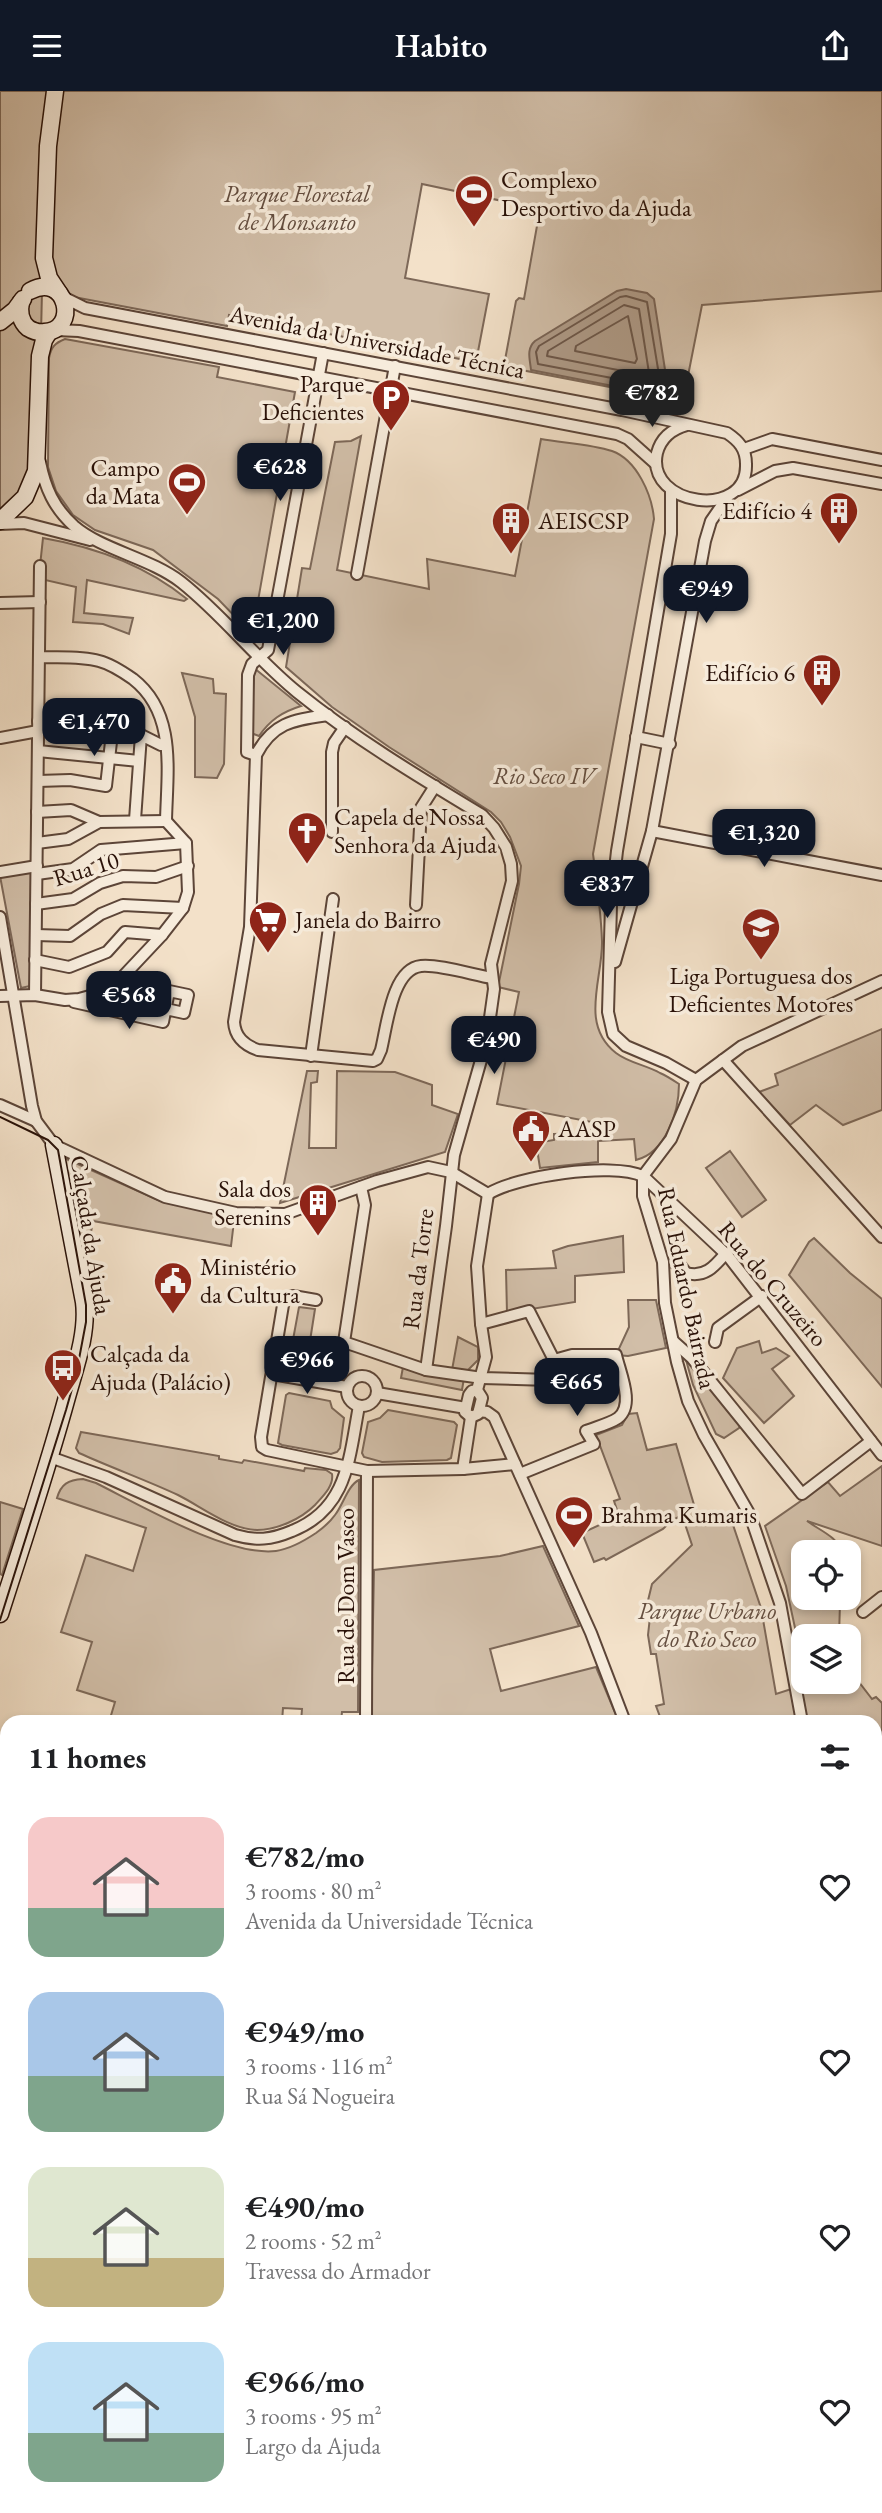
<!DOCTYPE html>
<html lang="en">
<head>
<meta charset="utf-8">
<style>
	body { margin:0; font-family:"EB Garamond",serif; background:#f6f6f6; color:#202124; height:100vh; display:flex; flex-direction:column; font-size:26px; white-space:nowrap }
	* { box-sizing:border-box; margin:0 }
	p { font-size:23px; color:#757577 }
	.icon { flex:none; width:38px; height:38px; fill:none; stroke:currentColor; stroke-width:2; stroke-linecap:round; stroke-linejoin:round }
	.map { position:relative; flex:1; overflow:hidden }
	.drawer { position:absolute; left:0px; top:1624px; width:882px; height:798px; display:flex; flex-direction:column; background:#fff; border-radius:21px 21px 0 0; box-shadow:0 4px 10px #0003 }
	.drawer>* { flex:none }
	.buttons { position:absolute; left:791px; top:1449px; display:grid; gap:14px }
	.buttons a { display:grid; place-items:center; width:70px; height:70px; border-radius:14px; background:#fff; box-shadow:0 4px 10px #0003; font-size:35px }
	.price { position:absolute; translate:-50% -60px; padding:0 16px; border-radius:14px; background:#111827; color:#fff; font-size:23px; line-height:46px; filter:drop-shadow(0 2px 4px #0008) }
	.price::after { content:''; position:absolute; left:50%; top:42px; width:21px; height:16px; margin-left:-10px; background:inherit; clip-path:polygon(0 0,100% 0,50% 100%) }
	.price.current { background:#222; color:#fff }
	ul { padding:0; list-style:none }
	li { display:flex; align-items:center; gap:21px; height:175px; padding:0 28px }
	li span { display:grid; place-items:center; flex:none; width:196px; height:140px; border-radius:21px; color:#555 }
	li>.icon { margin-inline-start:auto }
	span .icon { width:84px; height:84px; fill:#fffc; stroke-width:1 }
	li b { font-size:30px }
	h2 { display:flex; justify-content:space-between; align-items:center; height:84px; padding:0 28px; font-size:30px }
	header { display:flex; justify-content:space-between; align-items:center; height:91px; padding:0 28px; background:#111827; color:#fff; font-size:32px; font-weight:600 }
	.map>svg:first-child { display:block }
	.green { fill:#d1bea8; stroke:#7d6858; stroke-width:2 }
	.water { fill:#ae9a87; stroke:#796354; stroke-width:2 }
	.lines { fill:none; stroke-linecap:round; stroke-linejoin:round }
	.shore { stroke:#6c5648; stroke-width:2 }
	.street-casing { stroke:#5c4538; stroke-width:14 }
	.secondary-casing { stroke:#291108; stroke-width:19 }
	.street { stroke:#f7ecdc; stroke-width:10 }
	.secondary { stroke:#f7ecdc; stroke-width:16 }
	.tram { stroke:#291108; stroke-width:2 }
	.labels { text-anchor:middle; stroke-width:7; stroke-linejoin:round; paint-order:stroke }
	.poi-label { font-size:24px; fill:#291108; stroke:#f7ecdc; text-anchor:start }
	.park-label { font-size:24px; font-style:italic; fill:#644e40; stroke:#f7ecdc }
	.street-label { font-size:24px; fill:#291108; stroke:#f7ecdc }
</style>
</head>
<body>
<header><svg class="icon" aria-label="menu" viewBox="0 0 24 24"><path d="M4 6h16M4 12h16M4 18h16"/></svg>Habito<svg class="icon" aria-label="share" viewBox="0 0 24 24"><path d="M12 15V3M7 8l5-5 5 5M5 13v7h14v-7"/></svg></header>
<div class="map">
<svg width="882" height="2422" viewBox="0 0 882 2422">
	<rect width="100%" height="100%" fill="#f3e1c9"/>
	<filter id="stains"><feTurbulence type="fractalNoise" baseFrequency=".00286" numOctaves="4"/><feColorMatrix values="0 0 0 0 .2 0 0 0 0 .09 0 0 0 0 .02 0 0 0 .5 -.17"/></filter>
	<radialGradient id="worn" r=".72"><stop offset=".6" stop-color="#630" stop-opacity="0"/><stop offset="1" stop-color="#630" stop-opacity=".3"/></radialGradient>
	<g class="green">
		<polygon points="0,0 882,0 882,200 702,214 683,310 511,277 505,269 516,210 519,207 524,208 540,118 422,93 405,187 489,203 476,271 229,224 227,235 42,200 38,374 0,428"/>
		<path d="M65 248 219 276 217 286 295 301 253 538 243 534 218 508 153 459 95 439 73 424 56 400 48 376 49 267C51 256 55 252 65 248Z"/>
		<path d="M361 345 337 479 429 498 427 468 515 485 541 348C564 352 591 353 612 360 637 369 652 404 654 428L593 763C597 792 601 821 602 850 603 888 579 933 616 962 629 972 646 974 660 982 667 985 673 989 679 993 679 1022 665 1062 636 1069L634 1048 598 1050V1071L540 1077 536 1052 554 1049V1043L591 1042 592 1031 497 1013 519 901 498 896 519 793 521 775 510 746 501 731 491 721 389 656 332 616 286 576 302 477 310 478 335 351 351 350Z"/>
		<path d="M43 447C95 456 145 474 187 508L184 510 87 489 84 522 133 527 129 543 103 533 73 531 76 496 45 489 40 475Z"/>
		<path d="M254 577 301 615C282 621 270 629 259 645L251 642Z"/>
		<polygon points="182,582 213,588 214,602 226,603 224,673 217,687 195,686 195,626"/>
		<polygon points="32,780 30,895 21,897 0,785"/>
		<polygon points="882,938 882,1019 843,1034 816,1014 790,1034 759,1001 778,994 775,983"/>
		<polygon points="307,980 318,980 317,991 311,992 309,1057 336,1057 337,980 395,981 432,994 432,1014 458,1023 445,1061 280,1112"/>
		<polygon points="730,1060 766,1109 742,1126 706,1077"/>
		<polygon points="62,1066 158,1109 229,1126 234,1130 231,1155 93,1130 88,1158 79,1157"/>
		<polygon points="623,1145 624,1181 575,1185 575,1211 507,1222 506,1179 556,1177 553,1160 568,1155"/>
		<polygon points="814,1147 850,1182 882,1208 882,1296 789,1184 809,1151"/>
		<polygon points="628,1209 656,1209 666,1257 628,1265 616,1264 629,1236"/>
		<polygon points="299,1216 315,1218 310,1250 340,1254 334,1276 292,1268 290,1265"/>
		<polygon points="458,1246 478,1256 478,1269 467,1280 452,1279"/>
		<polygon points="759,1250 762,1262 776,1257 789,1265 772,1278 794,1305 764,1332 723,1287 737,1257"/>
		<polygon points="692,1267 743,1328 739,1337 724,1347 716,1343 693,1294 686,1269"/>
		<polygon points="403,1276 464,1287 462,1299 401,1287"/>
		<polygon points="289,1302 330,1310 332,1317 344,1327 340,1357 337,1361 331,1363 282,1354 278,1352 286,1304"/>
		<polygon points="388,1319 454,1331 457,1334 451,1367 447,1369 382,1371 364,1366 362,1362 368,1331 380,1327"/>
		<polygon points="637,1322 647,1359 676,1353 700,1434 730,1425 761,1517 776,1603 807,1593 807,1591 849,1591 849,1584 851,1587 855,1586 872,1608 876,1606 882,1612 882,1772 875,1765 875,1631 662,1631 656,1615 664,1613 656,1563 651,1563 648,1544 650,1526 644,1526 652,1493 692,1454 682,1424 671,1430 663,1438 606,1469 604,1467 594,1471 582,1442 619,1425 614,1410 620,1408 596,1344 622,1334 628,1323"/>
		<path d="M81 1341 219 1365V1368L242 1372 244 1369 304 1380 305 1377 326 1379 332 1383C334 1395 323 1405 315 1414 301 1428 277 1439 257 1439 229 1438 202 1416 178 1404 146 1389 112 1377 79 1362L76 1357Z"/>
		<path d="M882 1375V1455L807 1430C819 1439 838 1446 842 1461H803V1507H817V1511L840 1512 839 1545H803V1574L786 1495 765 1435 828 1391 840 1405Z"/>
		<path d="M83 1388 96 1392C140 1414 229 1466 276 1460 290 1458 304 1450 316 1442 323 1437 330 1431 335 1424 343 1414 348 1394 359 1389L358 1621H342L341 1631H301L302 1618 283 1617 282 1631H109L115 1611 77 1599 92 1551 61 1541 86 1464 133 1480 146 1437 57 1407C61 1393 68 1389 83 1388Z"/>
		<polygon points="0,1411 23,1418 2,1484 0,1483"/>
		<polygon points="543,1455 579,1535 490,1558 501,1600 596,1576 619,1631 371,1631 374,1479 500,1465"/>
		<polygon points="882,2178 882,2314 875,2314 875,2194"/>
		<polygon points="0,2410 7,2410 7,2415 50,2415 88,2419 91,2422 0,2422"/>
	</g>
	<path class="water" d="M626 198 647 202 654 208 666 285 659 304 531 279C530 268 526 258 535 250L617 200Z"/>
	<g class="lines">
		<g class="shore">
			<polygon points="626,205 647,211 659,284 654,295 538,273 536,261 539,255 620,206"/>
			<polygon points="624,214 639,218 649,282 648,285 547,265 548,260"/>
			<polygon points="628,225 637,268 635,272 575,260 576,255"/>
		</g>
		<g class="street-casing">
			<g id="street">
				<path d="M63 206 85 217 622 319 727 342C739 350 746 358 746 373 748 430 645 415 657 362 661 347 672 338 687 334"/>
				<polyline points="55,239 79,240 617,343 628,348 656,373"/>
				<polyline points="744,358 772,348 882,369"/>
				<path d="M40 371C45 397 54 417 74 435 102 459 150 467 181 491 223 524 255 567 297 601 354 647 419 686 482 724L494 737 506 756 511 773 512 790 491 873 494 898 487 948 454 1064 446 1135 426 1279"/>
				<polyline points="738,399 775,380 793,377 882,393"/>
				<polyline points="671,400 671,443 617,760 611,814 608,921 613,943 626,955 666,972 696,989"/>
				<polyline points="0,433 24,432 90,449"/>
				<polyline points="357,483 395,275"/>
				<polyline points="0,512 40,511"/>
				<path d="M39 566C59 567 80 565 99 570 111 573 123 581 133 588 177 622 167 681 166 730"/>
				<path d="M328 624C294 629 273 631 256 664L250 836 234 931C235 946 244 954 258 959L373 970 377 968 381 959C387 935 392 878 421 875 438 873 474 884 492 887"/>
				<polyline points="636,646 670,653"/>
				<polyline points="0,647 38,640"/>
				<polyline points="38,660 139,670"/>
				<polyline points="256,664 247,661 248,584 252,573 268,559 323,262"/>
				<polyline points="38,690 70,689 106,695 112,642 38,630"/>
				<polyline points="37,721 71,719 99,731 166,730"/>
				<polyline points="135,729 141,644 161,654"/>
				<polyline points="652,740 882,784"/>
				<polyline points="332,741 332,661 334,652 345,636"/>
				<polyline points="37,752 68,748 99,731"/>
				<polyline points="0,781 37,775"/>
				<polyline points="37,783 73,778 101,759 186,752"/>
				<polyline points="36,813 73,808 100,792 123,785 156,786 188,775"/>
				<polyline points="416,814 421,717 435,695"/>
				<polyline points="0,826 32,1015 36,1030 54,1054 165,1106 236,1122 285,1123 377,1090 428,1076 451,1081 488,1103"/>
				<polyline points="36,844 70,845 101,823 123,814 183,817"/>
				<polyline points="35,869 69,876 107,861 125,841 162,844"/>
				<polyline points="615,871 652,740 705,450 711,430 727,407"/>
				<polyline points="35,904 40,475"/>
				<polyline points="0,905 35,904 65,909 79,908 97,903 115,894 162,844 183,817 188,801 186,752 166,730"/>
				<polyline points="74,911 163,931 169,900 188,904 184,922 166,918"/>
				<polyline points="311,965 333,808"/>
				<polyline points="723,969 882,1146"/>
				<polyline points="0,1014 36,1030"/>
				<polyline points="643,1085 643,1105 663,1171 665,1212 677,1271 688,1310 704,1344 750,1424 780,1512 802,1631"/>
				<polyline points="643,1085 671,1048 696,989 742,955 882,890"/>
				<polyline points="361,1096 365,1114 344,1251 426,1279 482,1287 550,1289 555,1283 554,1269 529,1220 481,1233"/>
				<path d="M488 1103C517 1085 611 1071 643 1085L728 1165 882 1364"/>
				<path d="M675 1172 678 1171 686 1182C705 1187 714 1176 726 1162"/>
				<polyline points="316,1209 293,1205 286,1207 283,1214 261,1346 262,1356 267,1359 367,1380 463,1378 515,1373"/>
				<polyline points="673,1250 692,1267 802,1403 871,1350"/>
				<polyline points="715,1251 718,1237 762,1205"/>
				<polyline points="272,1283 347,1296"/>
				<circle cx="362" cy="1300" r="15"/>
				<polyline points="477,1299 482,1307 478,1323 471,1326 465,1321 469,1304 472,1300 477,1299 486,1266 481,1233 477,1175 488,1103"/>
				<polyline points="377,1302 466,1317"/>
				<polyline points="479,1320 487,1321 494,1326 591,1542 625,1631"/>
				<path d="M50 1366 106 1386 235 1444C256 1450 271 1449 292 1440 348 1418 349 1367 359 1315"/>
				<polyline points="463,1378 471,1326"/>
				<path d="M520 1383 594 1353 586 1340C596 1336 609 1333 618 1327 635 1314 620 1282 616 1264H572L554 1269"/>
				<polyline points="863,1521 882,1506"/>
				<polyline points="366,1631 367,1380"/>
				<polyline points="875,1711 882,1719"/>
				<polyline points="0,1785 7,1786"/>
				<polyline points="0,1844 7,1844"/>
				<polyline points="875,1851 882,1851"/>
				<polyline points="0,1912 7,1912"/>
				<polyline points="875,1995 882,2023"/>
				<polyline points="0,2126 7,2120"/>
				<polyline points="875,2126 882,2109"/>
				<polyline points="0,2160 7,2161"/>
				<polyline points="181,2415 182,2422"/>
				<polyline points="747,2415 750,2422"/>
				<polyline points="253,2422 311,2415"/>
				<polyline points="757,2422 771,2415"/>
			</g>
		</g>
		<g class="secondary-casing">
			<g id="secondary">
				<polyline points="55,0 48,55 44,167 49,187 59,202"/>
				<path d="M21 211C19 220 20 230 28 237 33 240 39 242 44 241 80 240 67 180 30 200"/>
				<polyline points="0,231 15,219 23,208"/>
				<polyline points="0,430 25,406 36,380 40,265 44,249 49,241"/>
				<path d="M0 1523C23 1451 47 1379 67 1306 75 1277 88 1242 84 1211L54 1054"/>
				<polyline points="0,1705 7,1705"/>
				<polyline points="875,2102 882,2102"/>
			</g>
		</g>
		<use href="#street" class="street"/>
		<use href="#secondary" class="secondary"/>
		<g class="tram">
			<polyline points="0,1026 48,1049 58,1059 86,1214 86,1231 76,1284 66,1319 0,1529"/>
			<polyline points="0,1707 7,1707"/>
			<polyline points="875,2104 882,2103"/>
		</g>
	</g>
	<defs>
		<g id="stadium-pin" transform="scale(2.0125)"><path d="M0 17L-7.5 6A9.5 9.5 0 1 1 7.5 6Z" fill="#8f2418" stroke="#f7ecdc"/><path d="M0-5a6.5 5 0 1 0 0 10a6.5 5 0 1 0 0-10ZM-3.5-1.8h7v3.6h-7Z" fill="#fff"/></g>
		<g id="parking-pin" transform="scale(2.0125)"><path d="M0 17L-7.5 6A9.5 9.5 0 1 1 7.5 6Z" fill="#8f2418" stroke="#f7ecdc"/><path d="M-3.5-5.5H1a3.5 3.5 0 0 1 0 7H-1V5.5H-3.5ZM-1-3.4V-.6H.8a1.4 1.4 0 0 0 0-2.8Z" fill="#fff"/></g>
		<g id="building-pin" transform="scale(2.0125)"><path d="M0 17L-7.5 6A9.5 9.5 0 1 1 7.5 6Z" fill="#8f2418" stroke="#f7ecdc"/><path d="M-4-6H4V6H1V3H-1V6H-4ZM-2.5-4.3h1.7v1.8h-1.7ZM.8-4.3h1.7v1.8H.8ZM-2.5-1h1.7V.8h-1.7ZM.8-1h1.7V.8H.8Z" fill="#fff"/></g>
		<g id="church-pin" transform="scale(2.0125)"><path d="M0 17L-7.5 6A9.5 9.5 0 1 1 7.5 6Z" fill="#8f2418" stroke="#f7ecdc"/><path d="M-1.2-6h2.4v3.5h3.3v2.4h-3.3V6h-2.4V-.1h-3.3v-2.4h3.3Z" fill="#fff"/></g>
		<g id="supermarket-pin" transform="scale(2.0125)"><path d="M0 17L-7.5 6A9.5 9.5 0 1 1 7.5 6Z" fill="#8f2418" stroke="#f7ecdc"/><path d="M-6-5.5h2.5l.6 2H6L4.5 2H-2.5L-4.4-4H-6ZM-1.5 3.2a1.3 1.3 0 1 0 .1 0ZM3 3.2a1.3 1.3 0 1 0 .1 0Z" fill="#fff"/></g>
		<g id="school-pin" transform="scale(2.0125)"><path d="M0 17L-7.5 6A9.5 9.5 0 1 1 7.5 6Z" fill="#8f2418" stroke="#f7ecdc"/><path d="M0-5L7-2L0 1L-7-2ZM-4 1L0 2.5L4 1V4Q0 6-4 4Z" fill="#fff"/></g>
		<g id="civic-pin" transform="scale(2.0125)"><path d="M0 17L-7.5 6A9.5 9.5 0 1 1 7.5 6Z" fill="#8f2418" stroke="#f7ecdc"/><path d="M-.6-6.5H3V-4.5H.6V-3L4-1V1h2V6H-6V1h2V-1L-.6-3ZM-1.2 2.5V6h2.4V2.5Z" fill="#fff"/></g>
		<g id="bus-pin" transform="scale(2.0125)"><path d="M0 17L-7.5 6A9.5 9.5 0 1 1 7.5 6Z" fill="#8f2418" stroke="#f7ecdc"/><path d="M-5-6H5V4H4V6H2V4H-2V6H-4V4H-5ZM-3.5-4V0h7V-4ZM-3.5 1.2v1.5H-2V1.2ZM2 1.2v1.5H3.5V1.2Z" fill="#fff"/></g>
	</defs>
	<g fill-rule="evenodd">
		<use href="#stadium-pin" x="474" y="103"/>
		<use href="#parking-pin" x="391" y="307"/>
		<use href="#stadium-pin" x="187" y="391"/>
		<use href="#building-pin" x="839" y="420"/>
		<use href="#building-pin" x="511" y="430"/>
		<use href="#building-pin" x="822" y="582"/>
		<use href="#church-pin" x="307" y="740"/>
		<use href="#supermarket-pin" x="268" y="829"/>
		<use href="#school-pin" x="761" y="836"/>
		<use href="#civic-pin" x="531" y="1038"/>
		<use href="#building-pin" x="318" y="1112"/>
		<use href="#civic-pin" x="173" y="1190"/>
		<use href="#bus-pin" x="63" y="1277"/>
		<use href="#stadium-pin" x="574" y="1424"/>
	</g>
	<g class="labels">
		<g class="poi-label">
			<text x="501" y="97">Complexo<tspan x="501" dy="28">Desportivo da Ajuda</tspan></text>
			<text x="364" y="301" text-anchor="end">Parque<tspan x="364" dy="28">Deficientes</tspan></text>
			<text x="160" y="385" text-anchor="end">Campo<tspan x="160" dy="28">da Mata</tspan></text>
			<text x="812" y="428" text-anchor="end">Edifício 4</text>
			<text x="538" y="438">AEISCSP</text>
			<text x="795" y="590" text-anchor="end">Edifício 6</text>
			<text x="334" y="734">Capela de Nossa<tspan x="334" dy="28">Senhora da Ajuda</tspan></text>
			<text x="295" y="837">Janela do Bairro</text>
			<text x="761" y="893" text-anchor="middle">Liga Portuguesa dos<tspan x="761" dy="28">Deficientes Motores</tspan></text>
			<text x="558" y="1046">AASP</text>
			<text x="291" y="1106" text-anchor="end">Sala dos<tspan x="291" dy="28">Serenins</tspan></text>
			<text x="200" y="1184">Ministério<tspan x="200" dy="28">da Cultura</tspan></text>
			<text x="90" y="1271">Calçada da<tspan x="90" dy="28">Ajuda (Palácio)</tspan></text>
			<text x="601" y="1432">Brahma Kumaris</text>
		</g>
		<g class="park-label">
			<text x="297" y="111">Parque Florestal<tspan x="297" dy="28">de Monsanto</tspan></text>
			<text x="544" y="693">Rio Seco IV</text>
			<text x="707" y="1528">Parque Urbano<tspan x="707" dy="28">do Rio Seco</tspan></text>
		</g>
		<g class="street-label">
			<text transform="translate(377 251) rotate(11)" y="8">Avenida da Universidade Técnica</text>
			<text transform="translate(86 778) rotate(-17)" y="8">Rua 10</text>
			<text transform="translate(91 1144) rotate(81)" y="8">Calçada da Ajuda</text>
			<text transform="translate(418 1178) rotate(-83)" y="8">Rua da Torre</text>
			<text transform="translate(773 1193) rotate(50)" y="8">Rua do Cruzeiro</text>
			<text transform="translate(687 1197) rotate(78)" y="8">Rua Eduardo Bairrada</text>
			<text transform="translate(346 1505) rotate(-90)" y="8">Rua de Dom Vasco</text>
		</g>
	</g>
	<rect width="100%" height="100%" filter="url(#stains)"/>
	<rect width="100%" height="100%" fill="url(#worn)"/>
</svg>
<div class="buttons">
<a><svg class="icon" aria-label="locate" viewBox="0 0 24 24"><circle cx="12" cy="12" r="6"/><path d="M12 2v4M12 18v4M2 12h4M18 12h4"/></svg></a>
<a><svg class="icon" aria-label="layers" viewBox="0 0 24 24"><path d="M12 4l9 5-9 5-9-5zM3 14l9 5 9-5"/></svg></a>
</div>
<b class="price current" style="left:652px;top:338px">€782</b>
<b class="price" style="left:280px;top:412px">€628</b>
<b class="price" style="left:706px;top:534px">€949</b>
<b class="price" style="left:283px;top:566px">€1,200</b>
<b class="price" style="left:94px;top:667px">€1,470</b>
<b class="price" style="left:764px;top:778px">€1,320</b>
<b class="price" style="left:607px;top:829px">€837</b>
<b class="price" style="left:129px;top:940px">€568</b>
<b class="price" style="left:494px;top:985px">€490</b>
<b class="price" style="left:307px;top:1305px">€966</b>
<b class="price" style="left:577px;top:1327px">€665</b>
<section class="drawer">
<h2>11 homes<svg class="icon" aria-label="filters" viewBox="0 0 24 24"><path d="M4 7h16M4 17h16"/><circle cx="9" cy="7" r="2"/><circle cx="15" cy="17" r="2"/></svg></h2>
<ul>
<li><span style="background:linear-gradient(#f6c9c9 65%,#7fa58c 0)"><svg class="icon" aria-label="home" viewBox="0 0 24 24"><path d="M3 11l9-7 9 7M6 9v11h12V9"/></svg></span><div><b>€782/mo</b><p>3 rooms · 80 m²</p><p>Avenida da Universidade Técnica</p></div><svg class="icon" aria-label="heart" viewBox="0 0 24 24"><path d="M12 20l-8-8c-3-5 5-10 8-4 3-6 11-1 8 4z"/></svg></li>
<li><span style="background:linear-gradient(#a9c7e8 60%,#7fa58c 0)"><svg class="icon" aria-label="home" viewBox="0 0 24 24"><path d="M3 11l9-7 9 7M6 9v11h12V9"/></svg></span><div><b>€949/mo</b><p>3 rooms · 116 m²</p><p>Rua Sá Nogueira</p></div><svg class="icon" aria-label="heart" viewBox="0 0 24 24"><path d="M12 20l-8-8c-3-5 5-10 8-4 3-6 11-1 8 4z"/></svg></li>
<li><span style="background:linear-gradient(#dfe7d0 65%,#c2b280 0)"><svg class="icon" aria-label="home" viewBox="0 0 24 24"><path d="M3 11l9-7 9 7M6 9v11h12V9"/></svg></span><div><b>€490/mo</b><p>2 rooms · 52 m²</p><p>Travessa do Armador</p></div><svg class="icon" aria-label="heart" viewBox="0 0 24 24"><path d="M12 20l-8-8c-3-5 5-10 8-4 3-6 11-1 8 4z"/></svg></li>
<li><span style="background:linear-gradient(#bfe0f5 65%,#7fa58c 0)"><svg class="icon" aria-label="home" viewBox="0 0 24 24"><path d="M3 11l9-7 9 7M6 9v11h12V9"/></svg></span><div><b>€966/mo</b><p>3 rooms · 95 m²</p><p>Largo da Ajuda</p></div><svg class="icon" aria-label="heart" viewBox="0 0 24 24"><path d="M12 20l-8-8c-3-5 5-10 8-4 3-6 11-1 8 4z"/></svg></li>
</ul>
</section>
</div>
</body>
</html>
